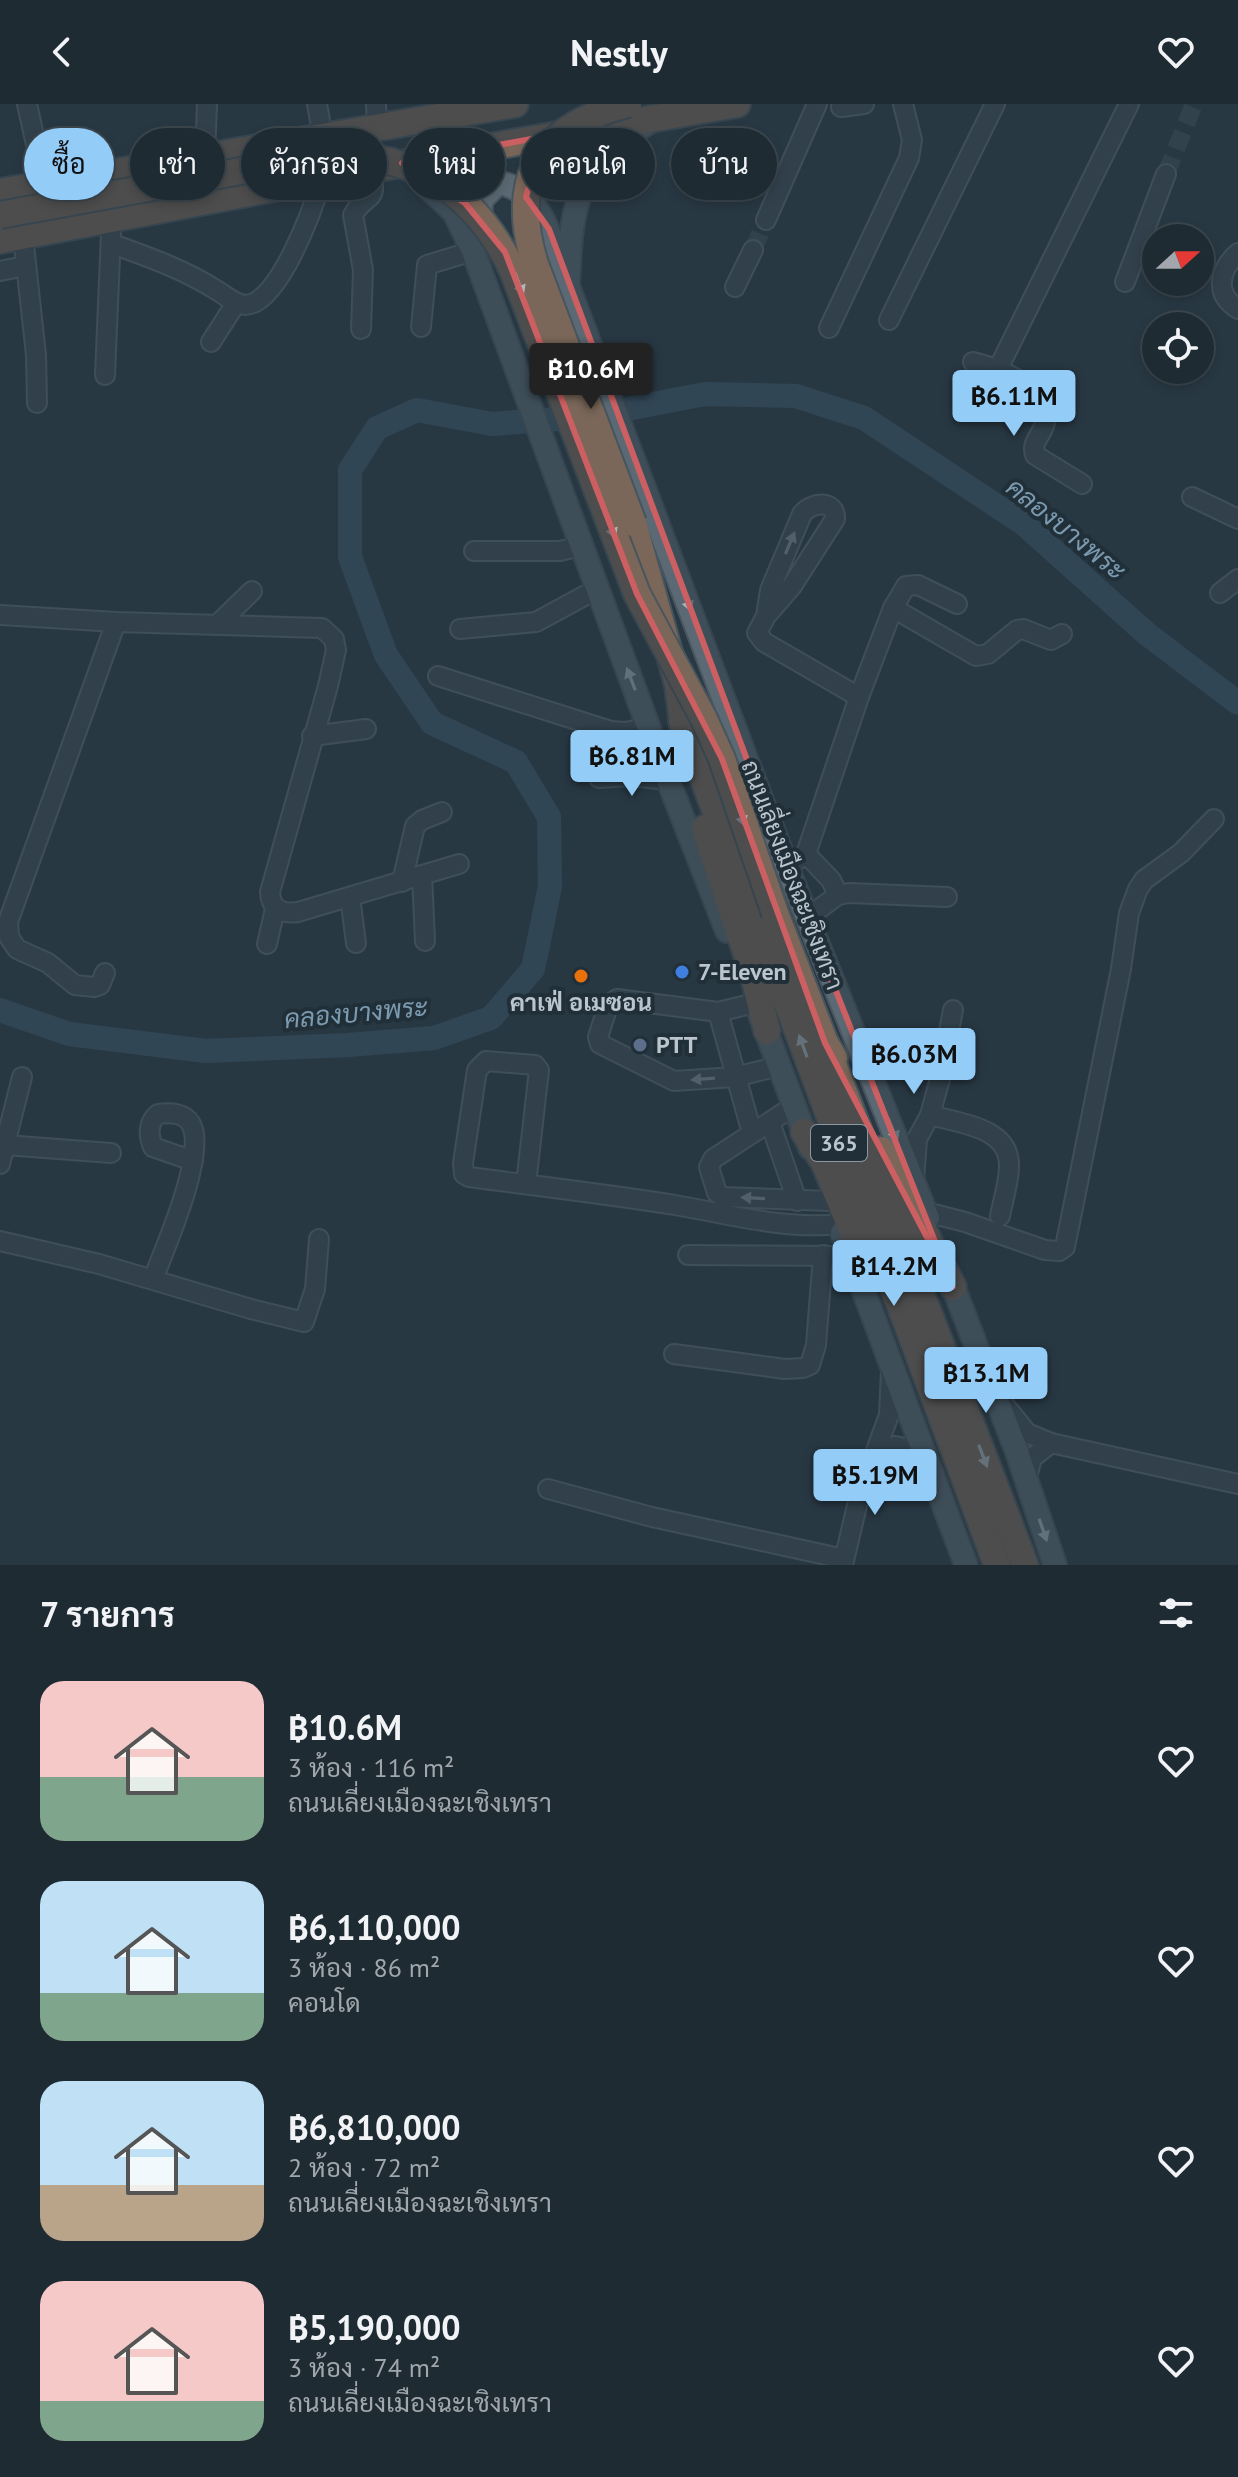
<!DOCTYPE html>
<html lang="th">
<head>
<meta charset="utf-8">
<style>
	body { margin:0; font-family:"PT Sans",Sarabun,sans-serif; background:#2b373f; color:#f1f3f6; height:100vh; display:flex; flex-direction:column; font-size:30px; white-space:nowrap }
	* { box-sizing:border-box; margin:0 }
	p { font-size:26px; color:#a1a7ac }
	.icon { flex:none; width:44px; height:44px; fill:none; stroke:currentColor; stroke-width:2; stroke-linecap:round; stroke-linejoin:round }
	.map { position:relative; height:1461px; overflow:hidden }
	.details { display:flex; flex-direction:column; background:#1e2b33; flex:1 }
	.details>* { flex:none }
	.banner { position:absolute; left:24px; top:24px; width:800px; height:72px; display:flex; gap:16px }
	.needle { width:52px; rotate:69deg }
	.tools { position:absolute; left:1142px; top:120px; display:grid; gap:16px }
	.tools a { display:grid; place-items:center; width:72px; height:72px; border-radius:50%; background:#1e2b33; box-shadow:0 4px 12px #0003,0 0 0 2px #3c474e; font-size:40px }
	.price { position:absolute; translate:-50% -68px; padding:0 18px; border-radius:8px; background:#94ccf8; color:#111; font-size:26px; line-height:52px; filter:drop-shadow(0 2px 4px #0008) }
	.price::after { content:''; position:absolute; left:50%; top:48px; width:24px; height:18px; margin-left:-12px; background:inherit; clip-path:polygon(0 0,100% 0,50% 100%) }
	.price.selected { background:#222; color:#fff }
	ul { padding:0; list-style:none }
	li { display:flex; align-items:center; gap:24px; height:200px; padding:0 40px }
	li span { display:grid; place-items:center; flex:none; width:224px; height:160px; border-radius:24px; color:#555 }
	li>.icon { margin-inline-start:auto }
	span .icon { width:96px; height:96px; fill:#fffc; stroke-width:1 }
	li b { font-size:34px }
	h2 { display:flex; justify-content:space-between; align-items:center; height:96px; padding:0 40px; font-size:34px }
	.chip { padding:0 28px; border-radius:36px; background:#1e2b33; box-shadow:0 4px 12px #0003,0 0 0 2px #3c474e; font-size:28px; line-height:72px }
	.chip.selected { background:#94ccf8; color:#111 }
	header { display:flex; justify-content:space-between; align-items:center; height:104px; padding:0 40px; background:#1e2b33; font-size:36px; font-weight:800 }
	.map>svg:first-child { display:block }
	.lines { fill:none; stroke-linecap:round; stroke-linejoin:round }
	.river { stroke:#3c586b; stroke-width:24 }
	.minor-tunnel { stroke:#3e4e59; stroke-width:18; stroke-dasharray:18 9; stroke-linecap:butt }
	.minor-casing { stroke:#5b6871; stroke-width:22 }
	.major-casing { stroke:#495660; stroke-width:26 }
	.highway-casing { stroke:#47555e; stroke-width:30 }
	.minor { stroke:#3c4a54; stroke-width:18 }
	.major { stroke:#5a6973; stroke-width:22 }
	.highway { stroke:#7a6759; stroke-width:26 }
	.highway-bridge-casing { stroke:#47555e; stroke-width:30; stroke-linecap:butt }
	.highway-bridge { stroke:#7a6759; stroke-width:26 }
	.oneway { fill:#b0b7bc }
	.oneway2 { fill:#818e97 }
	.oneway3 { fill:#a7b3bb }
	.marked { fill:none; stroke:#cc5f62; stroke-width:6; stroke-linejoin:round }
	.shop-dot { fill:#3f7fe0; stroke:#212f39; stroke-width:3 }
	.food-dot { fill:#e8710a; stroke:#212f39; stroke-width:3 }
	.service-dot { fill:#5c6f8a; stroke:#212f39; stroke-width:3 }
	.labels { text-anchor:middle; stroke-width:8; stroke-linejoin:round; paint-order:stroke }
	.shield { fill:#212f39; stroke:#8c98a1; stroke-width:2 }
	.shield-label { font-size:22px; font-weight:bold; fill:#bac5cd }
	.street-label { font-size:24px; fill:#bac5cd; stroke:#212f39 }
	.poi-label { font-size:24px; font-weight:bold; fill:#bac5cd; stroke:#212f39; text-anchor:start }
	.water-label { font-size:26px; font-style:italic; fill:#7b9aaf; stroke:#212f39 }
</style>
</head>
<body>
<header><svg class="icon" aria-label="back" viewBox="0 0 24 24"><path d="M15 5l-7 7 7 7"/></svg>Nestly<svg class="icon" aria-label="heart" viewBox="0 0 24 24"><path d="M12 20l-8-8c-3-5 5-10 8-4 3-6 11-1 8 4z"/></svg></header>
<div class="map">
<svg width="1238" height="1461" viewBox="0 0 1238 1461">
	<rect width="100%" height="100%" fill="#283944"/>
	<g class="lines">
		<polyline class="river" points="0,906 69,930 206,947 348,941 434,934 491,914 533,865 550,782 549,713 516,658 432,619 386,551 350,453 350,366 377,324 417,306 492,320 585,313 705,290 796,292 864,314 1024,420 1147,530 1238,599"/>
		<g class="minor-tunnel">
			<polyline points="1166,70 1194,0"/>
			<polyline points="753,146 766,116"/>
		</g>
		<g class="minor-casing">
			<g id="minor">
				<polyline points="27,0 45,81"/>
				<polyline points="317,0 323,33"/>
				<polyline points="376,0 377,23"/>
				<polyline points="841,3 864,0"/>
				<polyline points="205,53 207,0"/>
				<polyline points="766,116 817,0"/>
				<polyline points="23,132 36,251 37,299"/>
				<path d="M112 140C149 153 185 166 218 187 226 192 235 200 245 201 279 201 314 102 322 74"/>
				<path d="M1238 149C1219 166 1214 190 1238 205"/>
				<polyline points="0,167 25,162"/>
				<polyline points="1125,178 1166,70"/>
				<polyline points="735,183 753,146"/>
				<polyline points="889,216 995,0"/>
				<polyline points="421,223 427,161 473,147"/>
				<polyline points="829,224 909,54 912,36 903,0"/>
				<path d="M361 225 363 166 353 111C367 86 378 103 371 65"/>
				<polyline points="211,238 236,199"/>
				<path d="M973 258C998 264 1058 287 1044 322 1040 333 1031 339 1035 351L1082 380"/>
				<polyline points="998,265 1129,0"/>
				<polyline points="105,271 111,129"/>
				<polyline points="1192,393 1238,415"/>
				<polyline points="474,447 560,447 581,442"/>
				<polyline points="1220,489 1238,475"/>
				<polyline points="893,504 976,552 988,550 1017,526 1023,525 1051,536 1062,530"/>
				<path d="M0 511 116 518 322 524 334 535 336 546 328 582 270 788C271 806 282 810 298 808L459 760"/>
				<path d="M766 512 770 486 802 410C811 398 836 395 835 415L792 482 766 512 757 529 764 538 859 593"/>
				<polyline points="218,520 252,487"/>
				<polyline points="460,525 536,518 597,485"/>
				<polyline points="438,572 611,627 626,628 649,623"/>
				<polyline points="312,632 366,625"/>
				<polyline points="599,674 630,672 668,676"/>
				<polyline points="806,750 831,776 838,791"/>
				<polyline points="787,763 806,750 859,593 893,504 906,482 918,481 957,500"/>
				<polyline points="422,771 425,837"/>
				<polyline points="402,778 415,722 422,716 442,708"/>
				<polyline points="350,793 356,839"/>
				<polyline points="807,814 838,791 849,789 947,793"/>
				<polyline points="267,840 275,805"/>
				<polyline points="105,869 100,881 94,883 75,881 48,859 17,845 9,833 8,818 116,518"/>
				<polyline points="755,899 718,908 617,895 608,902 598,933 600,940 674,977 735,973 779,962"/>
				<polyline points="718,908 752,1029"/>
				<polyline points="794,1002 713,1055 709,1063 717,1089 723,1093 830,1097"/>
				<path d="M930 1011C958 1019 1010 1023 1009 1062 1009 1078 1003 1096 1000 1112"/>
				<polyline points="770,1018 797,1097"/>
				<polyline points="5,1041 111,1049"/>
				<polyline points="0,1060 22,973"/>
				<polyline points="914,1077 917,1035 930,1011 940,975 953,906"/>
				<path d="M526 1080 539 966 535 961 486 957 477 966 463 1059 464 1070 469 1073C537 1082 606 1090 675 1101 728 1110 785 1126 839 1120"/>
				<polyline points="926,1108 965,1118 1045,1146 1059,1147 1065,1143 1121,865 1129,809 1138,785 1144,776 1181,749 1214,715"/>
				<polyline points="0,1137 99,1160 251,1205 304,1218 315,1185 319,1135"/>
				<polyline points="688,1151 850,1152"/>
				<path d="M153 1175C165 1144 207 1049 191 1020 185 1009 170 1008 158 1010 148 1018 148 1031 153 1043L193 1057"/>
				<polyline points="674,1250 785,1265 803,1264 810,1261 816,1241 823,1151"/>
				<polyline points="1002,1298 1027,1329 1051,1339 1238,1380"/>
				<polyline points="870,1356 895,1342 905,1344 924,1356"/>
				<polyline points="1026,1377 1032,1354 1051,1339"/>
				<polyline points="548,1385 652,1413 844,1455"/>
				<polyline points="843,1461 859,1393 889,1311 891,1267"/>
			</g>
		</g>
		<g class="major-casing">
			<g id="major">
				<path d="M655 14C640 25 622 35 609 47 569 86 571 131 568 182L787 763 928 1114"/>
				<polyline points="425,81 454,108 473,147 668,676 727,827"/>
				<path d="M480 126 481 96 498 79C539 83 552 136 563 169"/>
				<polyline points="760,911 810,1044"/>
				<polyline points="842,1129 966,1461"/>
				<polyline points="948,1169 1017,1348 1055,1461"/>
			</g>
		</g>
		<g class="highway-casing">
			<g id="highway">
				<polyline points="0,88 515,0"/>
				<polyline points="0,136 517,38 737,0"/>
				<polyline points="633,419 678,581 685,635"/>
				<polyline points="682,617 997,1461"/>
				<polyline points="705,724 754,872 767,927"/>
				<polyline points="775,809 825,939 834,954"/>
				<polyline points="825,939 1025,1461"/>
				<polyline points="804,1028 824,1058 862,1149"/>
				<polyline points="881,1046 953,1183"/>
			</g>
		</g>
		<use href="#minor" class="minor"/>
		<use href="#major" class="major"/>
		<use href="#highway" class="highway"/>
		<g class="highway-bridge-casing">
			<g id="highway-bridge">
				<path d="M628 0C541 22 508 73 535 160L633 419"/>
				<path d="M0 111 312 54C404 41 474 84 513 167L637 490 704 615 722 655 775 809"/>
			</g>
		</g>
		<use href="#highway-bridge" class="highway-bridge"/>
	</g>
	<defs><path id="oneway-solid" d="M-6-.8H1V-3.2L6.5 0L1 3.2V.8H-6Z" transform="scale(2)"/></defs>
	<g class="oneway">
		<use href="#oneway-solid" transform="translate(519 180) rotate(69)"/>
		<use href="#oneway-solid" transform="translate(611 423) rotate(69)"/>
		<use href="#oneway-solid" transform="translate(741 711) rotate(71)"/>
		<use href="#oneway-solid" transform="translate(803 942) rotate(-110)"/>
		<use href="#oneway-solid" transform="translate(983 1352) rotate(69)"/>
	</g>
	<g class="oneway2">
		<use href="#oneway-solid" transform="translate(790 439) rotate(-67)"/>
		<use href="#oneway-solid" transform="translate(703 975) rotate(176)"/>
		<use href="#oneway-solid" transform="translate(753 1094) rotate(-177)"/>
	</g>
	<g class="oneway3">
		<use href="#oneway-solid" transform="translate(687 496) rotate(70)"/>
		<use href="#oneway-solid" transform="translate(631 575) rotate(-111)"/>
		<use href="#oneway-solid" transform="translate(893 1026) rotate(68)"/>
		<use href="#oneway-solid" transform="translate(1043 1426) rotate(71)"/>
	</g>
	<path d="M0 0H1238V1461H0ZM563 29 535 62 526 93 549 125 787 763 953 1183 825 939 722 655 637 490 505 148 465 99 402 59Z" fill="#283944" fill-opacity=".55" fill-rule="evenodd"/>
	<path class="marked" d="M563 29 535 62 526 93 549 125 787 763 953 1183 825 939 722 655 637 490 505 148 465 99 402 59Z"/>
	<circle class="shop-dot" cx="682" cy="868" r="8"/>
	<circle class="food-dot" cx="581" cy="872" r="8"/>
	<circle class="service-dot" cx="640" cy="941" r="8"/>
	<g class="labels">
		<rect class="shield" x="811" y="1021" width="56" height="36" rx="6"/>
		<g class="shield-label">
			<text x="839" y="1047">365</text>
		</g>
		<g class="street-label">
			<text transform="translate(792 771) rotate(69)" y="8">ถนนเลี่ยงเมืองฉะเชิงเทรา</text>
		</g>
		<g class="poi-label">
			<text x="698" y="876">7-Eleven</text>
			<text x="581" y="907" text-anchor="middle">คาเฟ่ อเมซอน</text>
			<text x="656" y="949">PTT</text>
		</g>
		<g class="water-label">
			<text transform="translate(1066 425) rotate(39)" y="9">คลองบางพระ</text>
			<text transform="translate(356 909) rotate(-5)" y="9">คลองบางพระ</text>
		</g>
	</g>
</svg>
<div class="tools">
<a><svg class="needle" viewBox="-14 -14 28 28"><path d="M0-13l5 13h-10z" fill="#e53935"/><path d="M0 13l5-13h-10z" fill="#a1a7ac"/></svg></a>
<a><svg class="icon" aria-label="locate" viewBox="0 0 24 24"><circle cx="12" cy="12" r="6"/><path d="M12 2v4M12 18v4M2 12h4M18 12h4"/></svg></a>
</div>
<b class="price selected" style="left:591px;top:307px">฿10.6M</b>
<b class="price" style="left:1014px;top:334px">฿6.11M</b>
<b class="price" style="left:632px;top:694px">฿6.81M</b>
<b class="price" style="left:914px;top:992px">฿6.03M</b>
<b class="price" style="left:894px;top:1204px">฿14.2M</b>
<b class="price" style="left:986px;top:1311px">฿13.1M</b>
<b class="price" style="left:875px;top:1413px">฿5.19M</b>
<div class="banner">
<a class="chip selected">ซื้อ</a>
<a class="chip">เช่า</a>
<a class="chip">ตัวกรอง</a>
<a class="chip">ใหม่</a>
<a class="chip">คอนโด</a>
<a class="chip">บ้าน</a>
</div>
</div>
<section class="details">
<h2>7 รายการ<svg class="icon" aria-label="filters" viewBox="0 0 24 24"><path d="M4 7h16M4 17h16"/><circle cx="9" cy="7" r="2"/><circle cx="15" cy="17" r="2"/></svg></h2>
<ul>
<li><span style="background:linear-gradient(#f6c9c9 60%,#7fa58c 0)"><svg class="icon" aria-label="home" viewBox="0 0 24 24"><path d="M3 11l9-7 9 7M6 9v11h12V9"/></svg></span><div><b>฿10.6M</b><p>3 ห้อง · 116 m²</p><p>ถนนเลี่ยงเมืองฉะเชิงเทรา</p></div><svg class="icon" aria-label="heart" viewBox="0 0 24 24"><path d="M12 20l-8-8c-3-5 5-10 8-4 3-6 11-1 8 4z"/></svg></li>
<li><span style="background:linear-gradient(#bfe0f5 70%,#7fa58c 0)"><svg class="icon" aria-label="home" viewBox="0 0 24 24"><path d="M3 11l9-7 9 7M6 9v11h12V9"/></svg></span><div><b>฿6,110,000</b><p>3 ห้อง · 86 m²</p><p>คอนโด</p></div><svg class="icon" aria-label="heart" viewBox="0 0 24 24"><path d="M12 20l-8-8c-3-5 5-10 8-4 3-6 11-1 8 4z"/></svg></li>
<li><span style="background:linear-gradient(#bfe0f5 65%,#b9a48a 0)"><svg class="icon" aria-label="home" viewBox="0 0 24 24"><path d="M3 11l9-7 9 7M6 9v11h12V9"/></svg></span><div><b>฿6,810,000</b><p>2 ห้อง · 72 m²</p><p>ถนนเลี่ยงเมืองฉะเชิงเทรา</p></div><svg class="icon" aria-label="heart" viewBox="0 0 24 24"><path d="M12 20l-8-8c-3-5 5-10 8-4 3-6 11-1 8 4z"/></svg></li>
<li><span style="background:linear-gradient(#f6c9c9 75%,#7fa58c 0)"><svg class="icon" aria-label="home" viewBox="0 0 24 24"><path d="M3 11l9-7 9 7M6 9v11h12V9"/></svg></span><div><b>฿5,190,000</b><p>3 ห้อง · 74 m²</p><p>ถนนเลี่ยงเมืองฉะเชิงเทรา</p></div><svg class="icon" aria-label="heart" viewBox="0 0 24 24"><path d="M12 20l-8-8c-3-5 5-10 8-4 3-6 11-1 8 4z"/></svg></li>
</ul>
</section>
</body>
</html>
